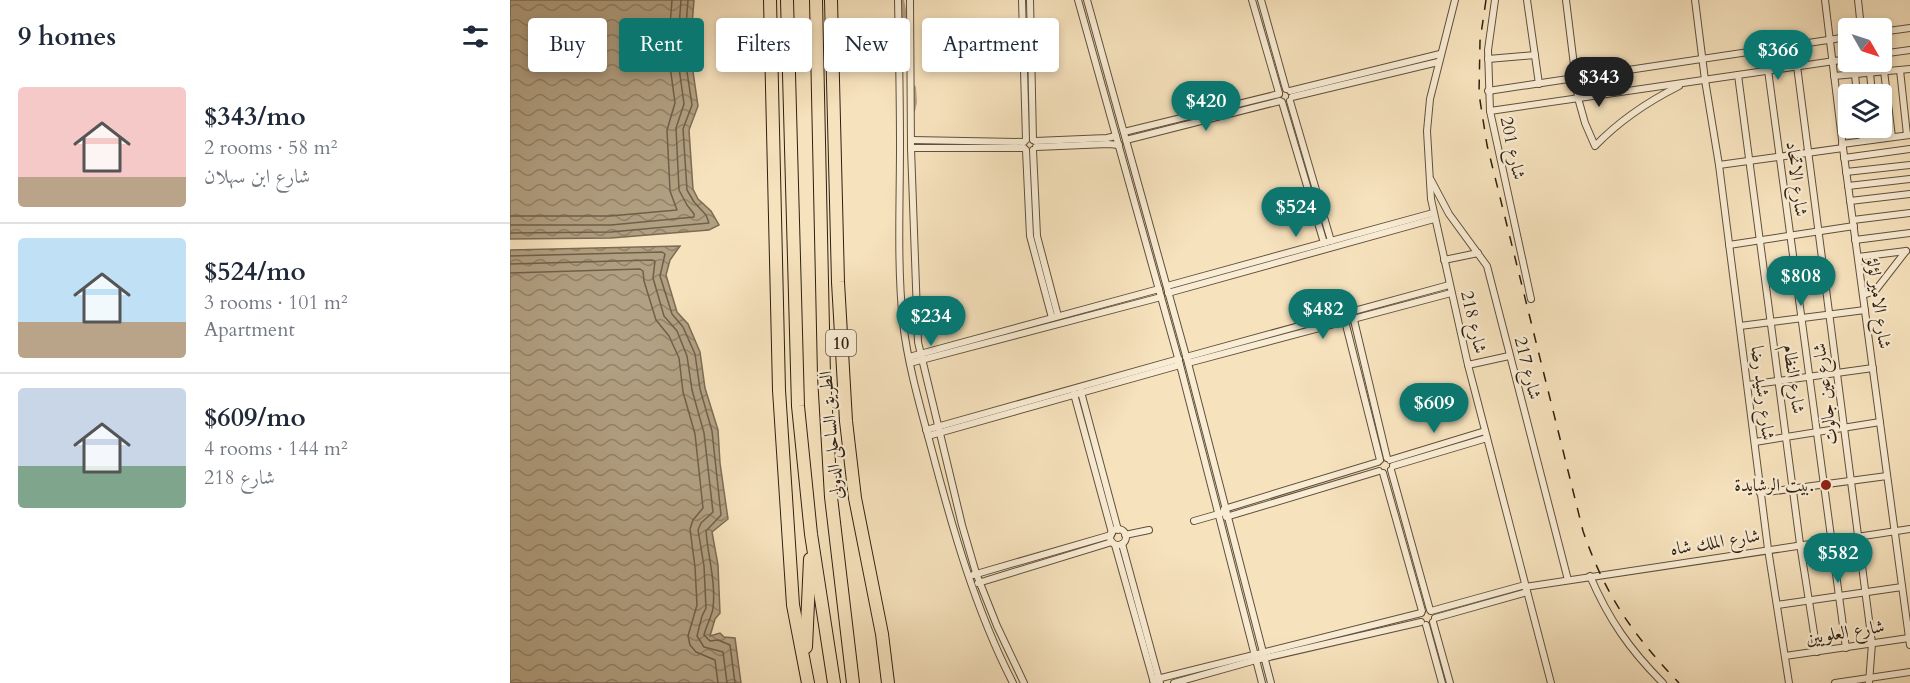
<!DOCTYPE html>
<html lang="en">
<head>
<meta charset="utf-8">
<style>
	body { margin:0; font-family:Cardo,Amiri,serif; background:#f6f6f7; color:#1f2937; height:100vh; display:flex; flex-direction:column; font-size:22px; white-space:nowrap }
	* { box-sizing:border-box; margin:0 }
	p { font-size:20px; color:#747a83 }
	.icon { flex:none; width:33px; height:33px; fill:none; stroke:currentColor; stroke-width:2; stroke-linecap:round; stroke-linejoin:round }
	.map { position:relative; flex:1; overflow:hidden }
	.side { display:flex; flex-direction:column; background:#fff; width:510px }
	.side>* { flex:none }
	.hud { position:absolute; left:18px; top:18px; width:570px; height:54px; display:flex; gap:12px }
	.needle { width:39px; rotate:129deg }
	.tools { position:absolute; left:1328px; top:18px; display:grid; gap:12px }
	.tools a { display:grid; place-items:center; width:54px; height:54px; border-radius:6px; background:#fff; box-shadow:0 3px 9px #0003; font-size:30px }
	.price { position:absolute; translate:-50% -51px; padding:0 14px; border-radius:21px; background:#0f766e; color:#fff; font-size:20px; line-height:39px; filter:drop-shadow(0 2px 3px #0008) }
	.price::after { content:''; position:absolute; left:50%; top:36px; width:18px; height:14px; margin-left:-9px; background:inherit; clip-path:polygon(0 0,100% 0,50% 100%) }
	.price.current { background:#222; color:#fff }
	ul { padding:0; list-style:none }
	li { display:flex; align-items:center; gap:18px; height:150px; padding:0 18px }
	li+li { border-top:2px solid #e0e1e3 }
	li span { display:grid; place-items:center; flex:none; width:168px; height:120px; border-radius:6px; color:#555 }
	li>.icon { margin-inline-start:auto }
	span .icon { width:72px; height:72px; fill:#fffc; stroke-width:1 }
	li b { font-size:26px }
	h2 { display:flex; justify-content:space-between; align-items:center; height:72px; padding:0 18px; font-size:26px }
	.pill { padding:0 21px; border-radius:6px; background:#fff; box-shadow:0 3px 9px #0003; font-size:21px; line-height:54px }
	.pill.current { background:#0f766e; color:#fff }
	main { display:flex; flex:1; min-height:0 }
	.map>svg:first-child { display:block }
	.water { fill:url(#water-waves); stroke:#7d6c54; stroke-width:1.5 }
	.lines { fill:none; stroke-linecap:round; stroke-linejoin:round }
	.shore { stroke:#706049; stroke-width:1.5 }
	.canal { stroke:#b2a082; stroke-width:6 }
	.street-casing { stroke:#60503b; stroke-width:8 }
	.highway-casing { stroke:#2e1f10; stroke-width:14 }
	.street { stroke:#f9ecd4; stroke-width:6 }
	.highway { stroke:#f6e2bd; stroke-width:12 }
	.rail { stroke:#2e1f10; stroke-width:1.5; stroke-dasharray:10 10; stroke-linecap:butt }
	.poi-dot { fill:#8f2418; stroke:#f9ecd4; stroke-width:2 }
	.labels { text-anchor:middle; stroke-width:4.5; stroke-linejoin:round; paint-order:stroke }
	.shield { fill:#f9ecd4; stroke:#6b5c4b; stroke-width:1.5 }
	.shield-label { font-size:16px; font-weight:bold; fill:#2e1f10 }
	.street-label { font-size:18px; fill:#2e1f10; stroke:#f9ecd4 }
	.poi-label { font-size:18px; fill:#2e1f10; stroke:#f9ecd4; text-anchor:end }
</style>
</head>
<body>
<main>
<section class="side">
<h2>9 homes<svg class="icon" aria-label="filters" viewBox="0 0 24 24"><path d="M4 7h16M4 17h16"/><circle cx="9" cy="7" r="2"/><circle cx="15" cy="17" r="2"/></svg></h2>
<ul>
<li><span style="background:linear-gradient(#f6c9c9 75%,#b9a48a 0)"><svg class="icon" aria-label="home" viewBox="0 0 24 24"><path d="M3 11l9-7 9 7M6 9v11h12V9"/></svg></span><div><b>$343/mo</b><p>2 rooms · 58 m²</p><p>شارع ابن سهلان</p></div></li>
<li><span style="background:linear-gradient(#bfe0f5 70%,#b9a48a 0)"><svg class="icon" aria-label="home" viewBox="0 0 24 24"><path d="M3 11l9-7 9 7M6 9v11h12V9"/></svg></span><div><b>$524/mo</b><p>3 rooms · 101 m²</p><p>Apartment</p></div></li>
<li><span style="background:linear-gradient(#c9d6e8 65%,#7fa58c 0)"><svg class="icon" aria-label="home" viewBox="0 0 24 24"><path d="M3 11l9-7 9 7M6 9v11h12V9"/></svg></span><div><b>$609/mo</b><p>4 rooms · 144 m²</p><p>شارع 218</p></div></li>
</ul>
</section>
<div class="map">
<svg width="1400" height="683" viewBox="0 0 1400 683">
	<defs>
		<pattern id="water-waves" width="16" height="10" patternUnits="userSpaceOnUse" patternTransform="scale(1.5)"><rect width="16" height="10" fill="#b2a082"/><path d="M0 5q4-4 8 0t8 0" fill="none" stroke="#918269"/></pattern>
	</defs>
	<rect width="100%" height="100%" fill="#f6e2bd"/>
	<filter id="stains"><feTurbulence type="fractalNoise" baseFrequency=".00333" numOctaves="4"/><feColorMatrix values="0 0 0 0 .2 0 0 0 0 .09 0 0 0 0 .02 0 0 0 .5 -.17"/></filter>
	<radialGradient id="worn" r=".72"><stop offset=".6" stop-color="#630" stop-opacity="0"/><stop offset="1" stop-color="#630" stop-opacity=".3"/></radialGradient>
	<g class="water">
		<polygon points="0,0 184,0 180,51 188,106 179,130 183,189 188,199 201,211 209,225 199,230 101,238 0,239"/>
		<polygon points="170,246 160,260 156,275 167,312 178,324 190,352 195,388 208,430 210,463 218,519 202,532 208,565 210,613 205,619 200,636 210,633 214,637 225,638 231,683 0,683 0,250"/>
	</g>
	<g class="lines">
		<g class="shore">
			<polyline points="0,216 100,216 167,210 160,191 157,130 165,103 158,51 162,0"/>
			<polyline points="0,225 101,225 184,217 184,214 177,205 169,190 166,128 174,104 167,53 171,0"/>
			<polyline points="0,233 101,232 199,223 196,215 184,202 177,190 173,129 182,105 174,52 178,0"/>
			<path d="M0 256 152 252 155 254 150 276 162 314 173 327 185 354 190 389 202 431 211 515 196 531C198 557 206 582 203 608 202 616 196 626 194 635L200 641 208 640 220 645 225 683"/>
			<polyline points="0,264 142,260 145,261 143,278 154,316 167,331 177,356 182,390 194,433 203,512 191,523 188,530 194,566 196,608 192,616 187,636 194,647 213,652 217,683"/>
			<polyline points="0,273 130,269 133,271 134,281 146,320 159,336 169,358 173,392 185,434 193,508 183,520 180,529 185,567 187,605 178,636 180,645 186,652 205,660 208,683"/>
		</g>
		<g class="canal">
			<polyline points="391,0 399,42"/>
			<polyline points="402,111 404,102 403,88"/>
		</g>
		<g class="street-casing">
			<g id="street">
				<path d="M388 0C389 48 390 97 390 146 390 204 387 264 393 323 398 365 410 406 421 447 442 527 465 609 503 683"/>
				<polyline points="400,0 401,148 408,342 452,525 466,573 487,626 514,683"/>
				<polyline points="512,0 516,140"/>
				<polyline points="520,0 523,140"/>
				<polyline points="568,0 670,365 752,683"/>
				<polyline points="577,0 678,363 761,683"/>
				<polyline points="742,0 769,93"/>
				<polyline points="751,0 776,89"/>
				<polyline points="945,0 920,99 917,131 921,199 958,365 1041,683"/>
				<polyline points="985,0 978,50 980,111 1021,299"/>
				<polyline points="1017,0 1029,84"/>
				<path d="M1056 0 1068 98 1075 123 1085 146C1110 120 1137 102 1169 86"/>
				<polyline points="1185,0 1195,80 1209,165 1258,549 1279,683"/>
				<polyline points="1315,0 1333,148 1400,645"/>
				<polyline points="1348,0 1351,28"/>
				<polyline points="1371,32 1400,28"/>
				<polyline points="1371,54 1400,50"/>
				<polyline points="978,59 1025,55"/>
				<polyline points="1287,66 1362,643 1359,683"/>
				<polyline points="1258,70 1336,648"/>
				<polyline points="1390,70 1397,135"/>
				<polyline points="1374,71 1382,137"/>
				<polyline points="1360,73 1362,94"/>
				<polyline points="1228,75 1290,544 1307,652"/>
				<polyline points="1345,75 1347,94"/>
				<polyline points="1324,76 1400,69"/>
				<polyline points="780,91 930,54"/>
				<polyline points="978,91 1338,37"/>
				<polyline points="782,97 928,62"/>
				<polyline points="780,101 821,241"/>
				<polyline points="772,102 814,243"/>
				<polyline points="980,111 1338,59"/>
				<polyline points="1351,128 1353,141"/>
				<polyline points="1366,128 1367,139"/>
				<polyline points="614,132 769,94"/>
				<polyline points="402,140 514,142"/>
				<polyline points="616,140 770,101"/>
				<polyline points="525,141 597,138 606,136"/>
				<polyline points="1332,144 1400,135"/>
				<polyline points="526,147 598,144 609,145"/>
				<polyline points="401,148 514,148"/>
				<polyline points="516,150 520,236 542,318"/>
				<polyline points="523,150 527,236 548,316"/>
				<polyline points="1334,158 1400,149"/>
				<polyline points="1209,165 1333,148"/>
				<polyline points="1336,172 1400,165"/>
				<polyline points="921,180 939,214 977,266 1058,580"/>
				<polyline points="1338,186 1400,179"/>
				<polyline points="1340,201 1400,194"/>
				<polyline points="1343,220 1400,213"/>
				<polyline points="1345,240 1400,233"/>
				<polyline points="1219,245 1344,226"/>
				<polyline points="1348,257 1396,251"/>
				<polyline points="934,260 968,253"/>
				<polyline points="657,286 923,213"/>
				<polyline points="658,293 924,219"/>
				<polyline points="1353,295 1365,291 1396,251"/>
				<polyline points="843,316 877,458"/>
				<polyline points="834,317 870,460"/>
				<polyline points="1230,326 1355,310"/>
				<polyline points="399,357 649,289"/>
				<polyline points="676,357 939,285"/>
				<polyline points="400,363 651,297"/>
				<polyline points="678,363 941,293"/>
				<polyline points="958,365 999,356"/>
				<polyline points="1238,385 1363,368"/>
				<polyline points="571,392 608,530"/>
				<polyline points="564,394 602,533"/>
				<polyline points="416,430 669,359"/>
				<polyline points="418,436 670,365"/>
				<polyline points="1245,442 1370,422"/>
				<polyline points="880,460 975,431"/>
				<polyline points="883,466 977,438"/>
				<polyline points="881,470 920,610"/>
				<polyline points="873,473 912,611"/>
				<polyline points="1250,493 1377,476"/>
				<polyline points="714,509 868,462"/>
				<polyline points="716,517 869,471"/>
				<polyline points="684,521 712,513"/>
				<circle cx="608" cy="537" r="8"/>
				<polyline points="615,535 639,530"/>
				<polyline points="612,544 650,683"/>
				<polyline points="605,545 644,683"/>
				<polyline points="463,575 601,535"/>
				<path d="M1080 576C1099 620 1120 650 1153 683"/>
				<polyline points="468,583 602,542"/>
				<polyline points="1015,587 1400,529"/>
				<polyline points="1267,605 1392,587"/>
				<polyline points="921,611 1015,585"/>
				<polyline points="925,618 1017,592"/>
				<polyline points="923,622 940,683"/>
				<polyline points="916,625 932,683"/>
				<polyline points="1275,656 1399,638"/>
				<polyline points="643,680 911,613"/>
				<polyline points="664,683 746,660 911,622"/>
				<polyline points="1325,683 1400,672"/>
			</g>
		</g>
		<g class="highway-casing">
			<g id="highway">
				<polyline points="260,0 269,390 283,605 298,683"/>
				<polyline points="277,0 288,406 301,534 324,683"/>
				<polyline points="306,0 314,376 321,497 343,683"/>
				<polyline points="321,0 328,282 336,421 345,498 372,634 378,683"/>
				<polyline points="296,647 300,559"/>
			</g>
		</g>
		<use href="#street" class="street"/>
		<use href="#highway" class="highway"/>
		<path class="rail" d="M976 0 970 41 969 94 977 145 1073 531C1095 595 1123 635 1169 683"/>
	</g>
	<circle class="poi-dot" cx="1316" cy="485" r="6"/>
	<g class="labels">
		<rect class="shield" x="316" y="330" width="30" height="26" rx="4.5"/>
		<g class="shield-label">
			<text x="331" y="349">10</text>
		</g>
		<g class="street-label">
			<text transform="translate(1003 148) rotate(78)" y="6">شارع 201</text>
			<text transform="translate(1287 179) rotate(83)" y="6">شارع الاتحاد</text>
			<text transform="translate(1369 303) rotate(82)" y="6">شارع الامير لؤلؤ</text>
			<text transform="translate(964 322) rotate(77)" y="6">شارع 218</text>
			<text transform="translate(1018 368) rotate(76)" y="6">شارع 217</text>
			<text transform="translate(1284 379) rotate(82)" y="6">شارع النظام</text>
			<text transform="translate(1253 393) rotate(83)" y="6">شارع رشيد رضا</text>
			<text transform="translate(1315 394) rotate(-97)" y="6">شارع عين جالوت</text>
			<text transform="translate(321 435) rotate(-95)" y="6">الطريق الساحلى الدولى</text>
			<text transform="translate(1205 542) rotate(-9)" y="6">شارع الملك شاه</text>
			<text transform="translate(1335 632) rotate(-9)" y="6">شارع العلويين</text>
		</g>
		<g class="poi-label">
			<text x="1304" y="491">بيت الرشايدة.</text>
		</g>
	</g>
	<rect width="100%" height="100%" filter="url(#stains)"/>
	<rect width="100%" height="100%" fill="url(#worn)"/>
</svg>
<div class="tools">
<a><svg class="needle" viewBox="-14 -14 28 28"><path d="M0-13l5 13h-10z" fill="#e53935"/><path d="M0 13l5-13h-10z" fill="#747a83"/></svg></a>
<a><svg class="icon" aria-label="layers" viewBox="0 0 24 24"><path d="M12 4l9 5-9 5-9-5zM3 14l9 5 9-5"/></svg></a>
</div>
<b class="price" style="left:1268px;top:81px">$366</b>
<b class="price current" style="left:1089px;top:108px">$343</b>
<b class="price" style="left:696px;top:132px">$420</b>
<b class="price" style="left:786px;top:238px">$524</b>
<b class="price" style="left:1291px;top:307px">$808</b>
<b class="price" style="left:813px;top:340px">$482</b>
<b class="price" style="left:421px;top:347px">$234</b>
<b class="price" style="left:924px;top:434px">$609</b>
<b class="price" style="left:1328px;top:584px">$582</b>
<div class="hud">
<a class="pill">Buy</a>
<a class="pill current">Rent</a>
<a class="pill">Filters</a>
<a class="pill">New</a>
<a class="pill">Apartment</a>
</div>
</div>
</main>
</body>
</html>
